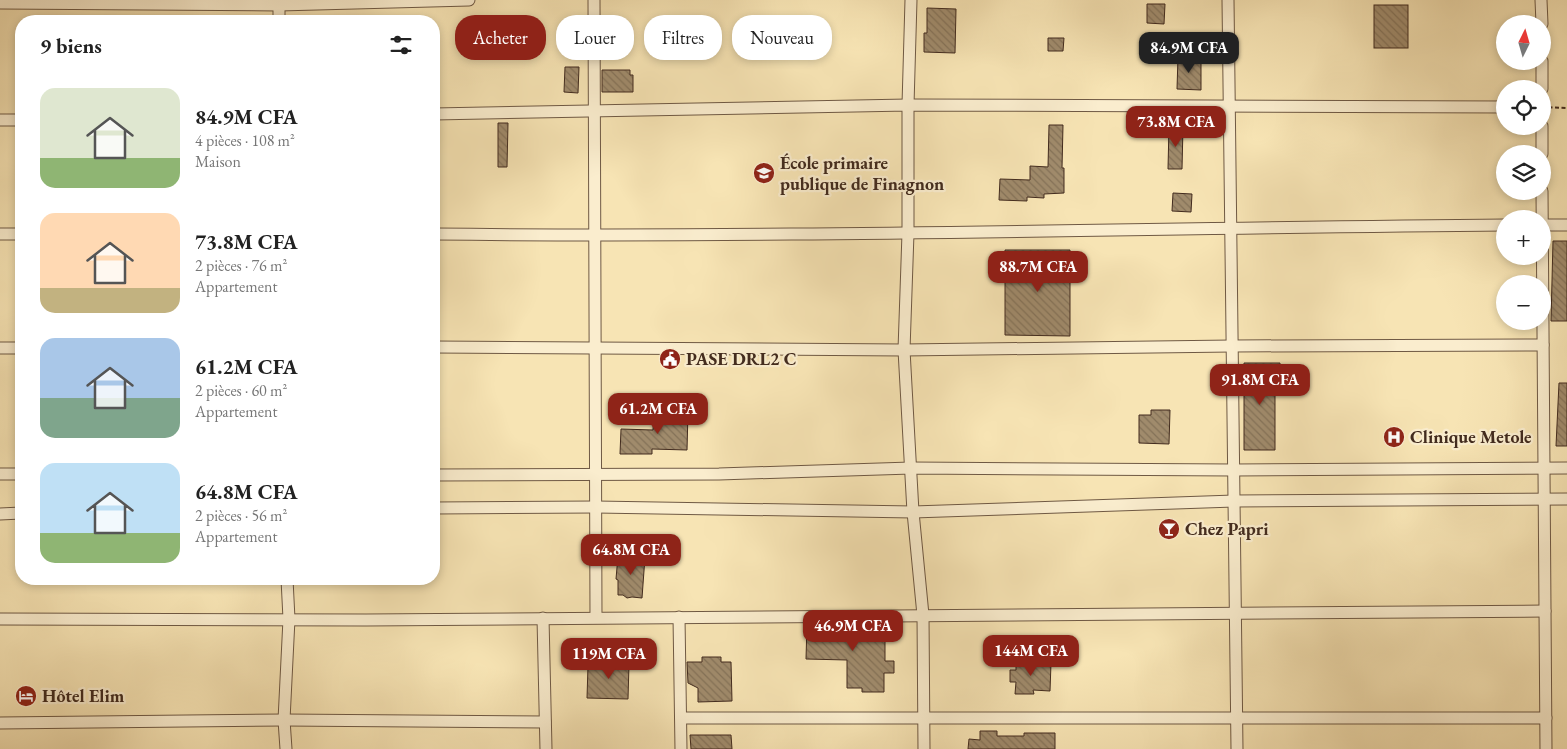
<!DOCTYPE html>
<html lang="fr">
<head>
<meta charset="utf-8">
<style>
	body { margin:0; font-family:"EB Garamond",serif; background:#f6f6f6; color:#222; height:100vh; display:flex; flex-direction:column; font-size:19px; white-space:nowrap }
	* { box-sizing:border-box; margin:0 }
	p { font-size:16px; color:#767676 }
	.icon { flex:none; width:28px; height:28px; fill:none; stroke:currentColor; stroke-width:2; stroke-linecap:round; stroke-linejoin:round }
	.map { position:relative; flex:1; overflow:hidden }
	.drawer { position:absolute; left:15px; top:15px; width:425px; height:570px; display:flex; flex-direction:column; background:#fff; border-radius:20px; box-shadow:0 2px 8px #0003 }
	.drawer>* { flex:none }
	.hud { position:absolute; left:455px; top:15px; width:475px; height:45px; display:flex; gap:10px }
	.needle { width:32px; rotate:5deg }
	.buttons { position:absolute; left:1496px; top:15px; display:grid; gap:10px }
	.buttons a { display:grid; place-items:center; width:55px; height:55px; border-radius:50%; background:#fff; box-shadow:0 2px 8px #0003; font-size:25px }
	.price { position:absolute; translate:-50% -42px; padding:0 11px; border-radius:10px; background:#8f2418; color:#fff; font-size:16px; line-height:32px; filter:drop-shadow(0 1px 2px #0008) }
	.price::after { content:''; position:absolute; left:50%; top:30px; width:15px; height:11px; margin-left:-8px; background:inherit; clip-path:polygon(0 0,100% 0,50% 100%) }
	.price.selected { background:#222; color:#fff }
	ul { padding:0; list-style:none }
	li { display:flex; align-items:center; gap:15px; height:125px; padding:0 25px }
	li span { display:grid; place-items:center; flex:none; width:140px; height:100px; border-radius:15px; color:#555 }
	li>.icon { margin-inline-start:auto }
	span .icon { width:60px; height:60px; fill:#fffc; stroke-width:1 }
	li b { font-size:21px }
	h2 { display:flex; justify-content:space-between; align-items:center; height:60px; padding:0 25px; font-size:21px }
	.tag { padding:0 18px; border-radius:20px; background:#fff; box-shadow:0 2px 8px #0003; font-size:18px; line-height:45px }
	.tag.selected { background:#8f2418; color:#fff }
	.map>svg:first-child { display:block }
	.building { fill:url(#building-back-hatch); stroke:#422b1e }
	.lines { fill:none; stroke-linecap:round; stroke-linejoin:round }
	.minor-casing { stroke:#6f5944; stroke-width:13 }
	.path { stroke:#422b1e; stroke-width:2; stroke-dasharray:4 2.5; stroke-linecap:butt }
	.minor { stroke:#faedce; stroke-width:11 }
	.labels { text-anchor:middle; stroke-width:4.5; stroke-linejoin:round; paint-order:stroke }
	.poi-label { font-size:18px; font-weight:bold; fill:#422b1e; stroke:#faedce; text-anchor:start }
</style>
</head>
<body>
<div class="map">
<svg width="1567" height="749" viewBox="0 0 1567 749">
	<defs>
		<pattern id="building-back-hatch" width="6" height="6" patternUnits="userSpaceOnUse" patternTransform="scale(1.25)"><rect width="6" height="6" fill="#a08b6c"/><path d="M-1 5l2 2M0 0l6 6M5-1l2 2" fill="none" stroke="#847258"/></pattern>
	</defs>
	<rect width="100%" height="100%" fill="#f7e4b4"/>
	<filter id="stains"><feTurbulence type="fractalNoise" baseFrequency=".004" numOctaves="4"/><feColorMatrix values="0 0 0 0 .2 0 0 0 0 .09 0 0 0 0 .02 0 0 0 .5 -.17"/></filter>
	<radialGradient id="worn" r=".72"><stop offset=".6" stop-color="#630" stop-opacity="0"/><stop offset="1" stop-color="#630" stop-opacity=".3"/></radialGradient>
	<g class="building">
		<polygon points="1147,4 1165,4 1164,24 1147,23"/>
		<rect x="1374" y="5" width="34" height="43"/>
		<polygon points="927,8 956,9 955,53 924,52 924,33 927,33"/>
		<polygon points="1048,38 1064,38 1063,51 1048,51"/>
		<polygon points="1178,57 1201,58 1201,90 1177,89"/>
		<polygon points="565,67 579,67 578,93 564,92"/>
		<polygon points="602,70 630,70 630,75 633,75 633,92 602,92"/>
		<polygon points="498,123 508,123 507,167 498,167"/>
		<polygon points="1049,125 1063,125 1062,168 1064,168 1064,193 1044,194 1044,198 1027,197 1027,201 999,200 1000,179 1030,180 1030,166 1048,167"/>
		<polygon points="1169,126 1183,126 1182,169 1168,169"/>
		<polygon points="1173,193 1192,194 1191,212 1172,211"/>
		<polygon points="1553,241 1567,241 1567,321 1551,321"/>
		<polygon points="1005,250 1070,250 1070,336 1005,335"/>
		<polygon points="1244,363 1280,363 1280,378 1275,378 1275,450 1244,450"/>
		<polygon points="1559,383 1567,383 1567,446 1556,446"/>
		<polygon points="1151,410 1170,410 1169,444 1139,443 1139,415 1151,415"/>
		<polygon points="654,411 688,412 687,450 652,449 652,454 620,454 621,429 653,430"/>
		<polygon points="618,556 645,557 642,598 632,597 627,598 623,595 618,595 618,580 616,579"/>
		<polygon points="807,624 885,624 885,661 894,661 894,673 884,673 884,692 862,692 862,688 847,688 847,660 806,659"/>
		<polygon points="702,657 721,657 721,662 731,662 732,701 698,702 698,688 688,683 687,662 702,662"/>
		<polygon points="617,658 629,664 628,699 587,698 588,666 603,666 604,662"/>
		<polygon points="1016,662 1051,663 1050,691 1033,690 1034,694 1015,694 1016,682 1010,682 1010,670 1016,670"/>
		<polygon points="980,731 997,731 997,736 1024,736 1024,733 1055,733 1055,749 968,749 969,739 980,740"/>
		<polygon points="690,735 731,735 732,749 691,749"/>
	</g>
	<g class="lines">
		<g class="minor-casing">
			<g id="minor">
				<polyline points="279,0 279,21"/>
				<polyline points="594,0 596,617"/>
				<polyline points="911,0 908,105 908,233 904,350 913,512 923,615 924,749"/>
				<polyline points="1228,0 1237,749"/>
				<polyline points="1541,0 1542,24"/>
				<polyline points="0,3 279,5 469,0"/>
				<polyline points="1542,61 1542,89"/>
				<polyline points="434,114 908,105 1505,107"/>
				<polyline points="0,120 21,120"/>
				<polyline points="1542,126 1542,154"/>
				<polyline points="1542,191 1546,749"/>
				<polyline points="1542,225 1567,225"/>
				<polyline points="0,234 21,234"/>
				<path d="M434 234C791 238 1148 228 1505 225"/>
				<polyline points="434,347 904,350 1232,346 1543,345"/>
				<polyline points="0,348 21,348"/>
				<polyline points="0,474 21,474"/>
				<polyline points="434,475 719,474 911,468 1234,470 1567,468"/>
				<polyline points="434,508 596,507 913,512 1234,501 1567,499"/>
				<polyline points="0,514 21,513"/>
				<polyline points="679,617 681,749"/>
				<polyline points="543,618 546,749"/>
				<polyline points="0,619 366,620 1545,611"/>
				<polyline points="681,718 1546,718"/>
				<polyline points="0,723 284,720 545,722"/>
				<polyline points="286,749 284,720 289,619 287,579"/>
			</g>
		</g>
		<polyline class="path" points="1542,107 1567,108"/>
		<use href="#minor" class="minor"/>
	</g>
	<defs>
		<g id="school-disc" transform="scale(1.125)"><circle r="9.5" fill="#8f2418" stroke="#faedce"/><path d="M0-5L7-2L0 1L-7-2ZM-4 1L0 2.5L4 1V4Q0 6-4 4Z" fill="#fff"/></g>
		<g id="civic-disc" transform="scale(1.125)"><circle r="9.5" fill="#8f2418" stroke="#faedce"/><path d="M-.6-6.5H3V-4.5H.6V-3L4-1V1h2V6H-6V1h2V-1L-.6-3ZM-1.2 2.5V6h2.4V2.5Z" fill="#fff"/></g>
		<g id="hospital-disc" transform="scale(1.125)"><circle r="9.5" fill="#8f2418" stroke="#faedce"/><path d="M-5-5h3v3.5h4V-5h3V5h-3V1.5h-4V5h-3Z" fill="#fff"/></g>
		<g id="bar-disc" transform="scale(1.125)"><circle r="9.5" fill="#8f2418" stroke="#faedce"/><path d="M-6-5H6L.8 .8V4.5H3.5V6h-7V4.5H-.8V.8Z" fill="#fff"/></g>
		<g id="hotel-disc" transform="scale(1.125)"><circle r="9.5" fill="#8f2418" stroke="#faedce"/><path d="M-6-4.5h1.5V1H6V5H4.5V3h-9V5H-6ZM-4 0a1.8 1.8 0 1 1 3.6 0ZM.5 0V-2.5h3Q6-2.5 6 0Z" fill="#fff"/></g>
	</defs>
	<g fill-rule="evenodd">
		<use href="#school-disc" x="764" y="173"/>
		<use href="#civic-disc" x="670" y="359"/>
		<use href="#hospital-disc" x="1394" y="437"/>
		<use href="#bar-disc" x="1169" y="529"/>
		<use href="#hotel-disc" x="26" y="696"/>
	</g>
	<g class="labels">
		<g class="poi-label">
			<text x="780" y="169">École primaire<tspan x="780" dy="21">publique de Finagnon</tspan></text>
			<text x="686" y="365">PASE DRL2 C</text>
			<text x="1410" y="443">Clinique Metole</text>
			<text x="1185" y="535">Chez Papri</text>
			<text x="42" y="702">Hôtel Elim</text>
		</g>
	</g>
	<rect width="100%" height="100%" filter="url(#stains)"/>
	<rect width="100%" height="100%" fill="url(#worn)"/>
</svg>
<div class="buttons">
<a><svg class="needle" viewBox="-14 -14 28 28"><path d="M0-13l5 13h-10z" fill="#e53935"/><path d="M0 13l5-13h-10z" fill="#767676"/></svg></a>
<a><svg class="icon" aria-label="locate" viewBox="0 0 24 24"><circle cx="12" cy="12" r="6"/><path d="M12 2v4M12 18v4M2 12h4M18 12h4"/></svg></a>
<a><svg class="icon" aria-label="layers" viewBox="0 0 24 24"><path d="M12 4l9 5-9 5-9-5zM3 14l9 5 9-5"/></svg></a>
<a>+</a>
<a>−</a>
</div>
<b class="price selected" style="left:1189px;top:74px">84.9M CFA</b>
<b class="price" style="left:1176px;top:148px">73.8M CFA</b>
<b class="price" style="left:1038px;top:293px">88.7M CFA</b>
<b class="price" style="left:1260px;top:406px">91.8M CFA</b>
<b class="price" style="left:658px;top:435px">61.2M CFA</b>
<b class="price" style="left:631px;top:576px">64.8M CFA</b>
<b class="price" style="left:853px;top:652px">46.9M CFA</b>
<b class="price" style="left:1031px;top:677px">144M CFA</b>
<b class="price" style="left:609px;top:680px">119M CFA</b>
<div class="hud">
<a class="tag selected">Acheter</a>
<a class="tag">Louer</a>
<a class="tag">Filtres</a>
<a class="tag">Nouveau</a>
</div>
<section class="drawer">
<h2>9 biens<svg class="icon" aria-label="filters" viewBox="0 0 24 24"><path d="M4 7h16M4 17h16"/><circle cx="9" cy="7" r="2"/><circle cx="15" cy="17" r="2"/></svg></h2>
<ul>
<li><span style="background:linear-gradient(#dfe7d0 70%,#8fb573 0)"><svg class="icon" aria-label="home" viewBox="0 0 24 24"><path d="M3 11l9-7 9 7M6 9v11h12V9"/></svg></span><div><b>84.9M CFA</b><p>4 pièces · 108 m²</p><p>Maison</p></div></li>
<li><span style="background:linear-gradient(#ffd9b3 75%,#c2b280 0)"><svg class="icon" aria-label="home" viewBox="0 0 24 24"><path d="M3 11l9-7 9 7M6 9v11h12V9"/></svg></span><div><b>73.8M CFA</b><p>2 pièces · 76 m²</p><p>Appartement</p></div></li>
<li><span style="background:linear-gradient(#a9c7e8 60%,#7fa58c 0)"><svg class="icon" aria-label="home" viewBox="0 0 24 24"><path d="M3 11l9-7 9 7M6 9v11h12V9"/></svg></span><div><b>61.2M CFA</b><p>2 pièces · 60 m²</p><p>Appartement</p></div></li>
<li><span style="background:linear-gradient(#bfe0f5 70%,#8fb573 0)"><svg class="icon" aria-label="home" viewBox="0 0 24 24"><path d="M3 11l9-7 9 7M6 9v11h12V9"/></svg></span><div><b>64.8M CFA</b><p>2 pièces · 56 m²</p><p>Appartement</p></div></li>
</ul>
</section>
</div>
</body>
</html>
